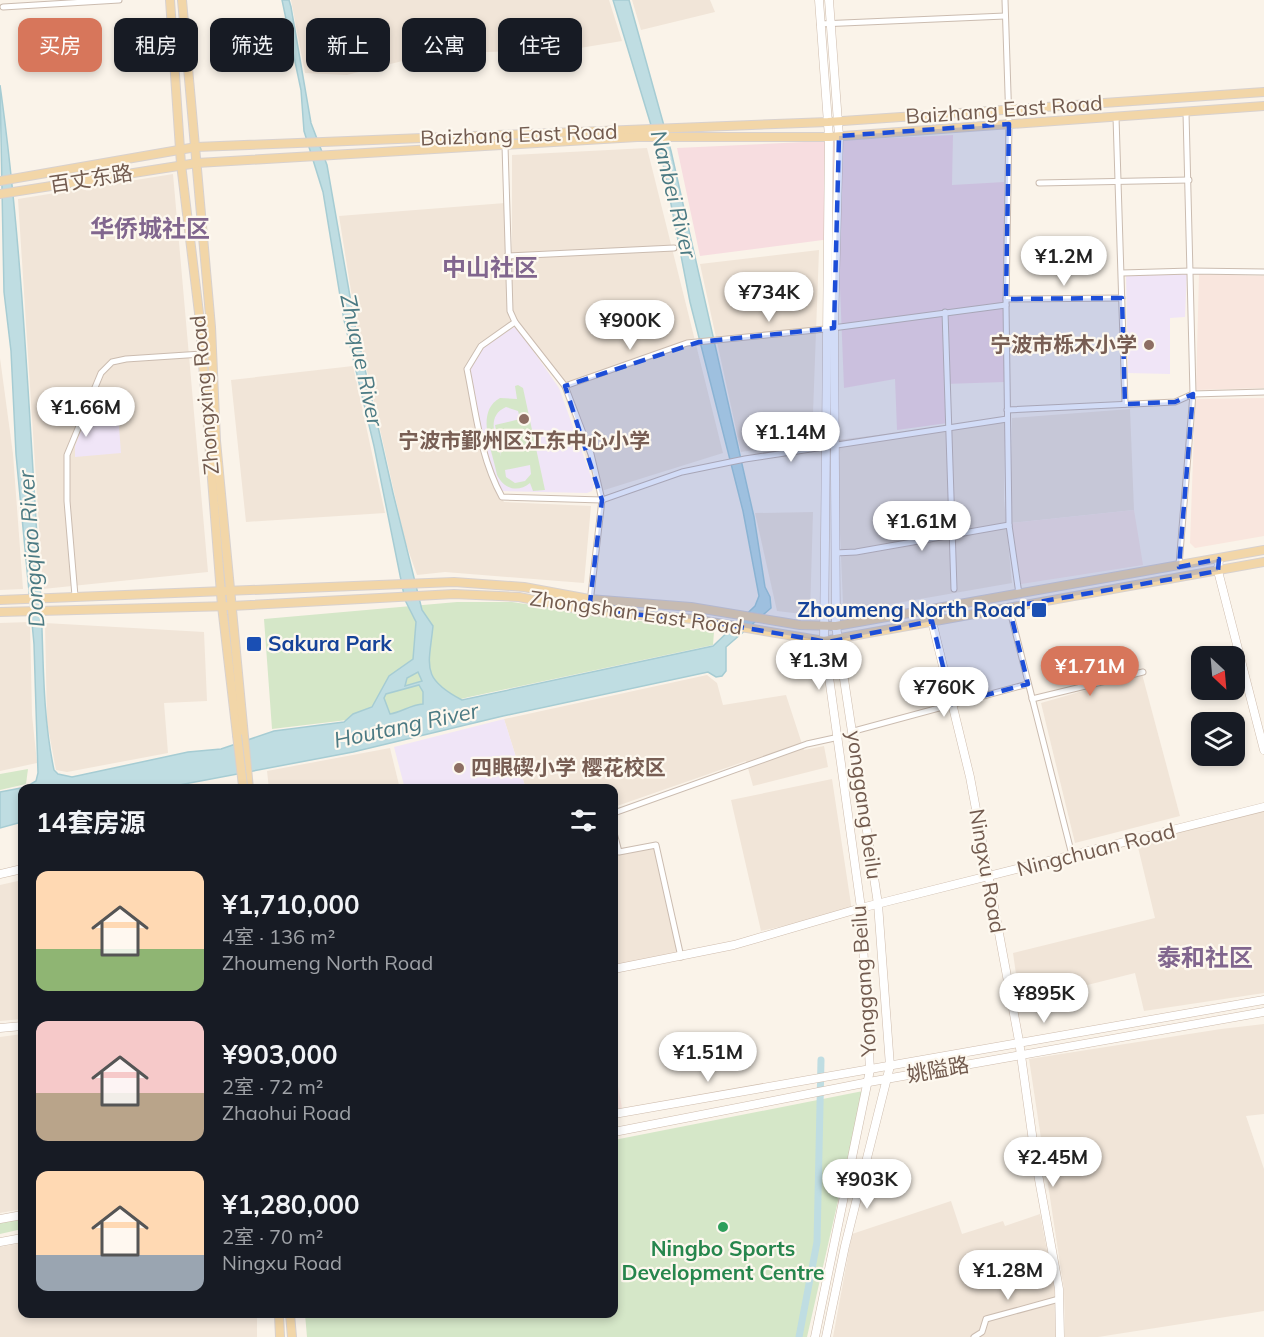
<!DOCTYPE html>
<html lang="zh">
<head>
<meta charset="utf-8">
<style>
	body { margin:0; font-family:Mulish,"Noto Sans SC",sans-serif; background:#20242c; color:#f1f3f6; height:100vh; display:flex; flex-direction:column; font-size:22px; white-space:nowrap }
	* { box-sizing:border-box; margin:0 }
	p { font-size:20px; color:#9ea1a6 }
	.icon { flex:none; width:33px; height:33px; fill:none; stroke:currentColor; stroke-width:2; stroke-linecap:round; stroke-linejoin:round }
	.map { position:relative; flex:1; overflow:hidden }
	.details { position:absolute; left:18px; top:784px; width:600px; height:534px; display:flex; flex-direction:column; background:#171b24; border-radius:12px; box-shadow:0 3px 9px #0003 }
	.details>* { flex:none }
	.banner { position:absolute; left:18px; top:18px; width:600px; height:54px; display:flex; gap:12px }
	.needle { width:39px; rotate:154deg }
	.fabs { position:absolute; left:1191px; top:646px; display:grid; gap:12px }
	.fabs a { display:grid; place-items:center; width:54px; height:54px; border-radius:12px; background:#171b24; box-shadow:0 3px 9px #0003; font-size:30px }
	.price { position:absolute; translate:-50% -51px; padding:0 14px; border-radius:21px; background:#fff; color:#222; font-size:20px; line-height:39px; filter:drop-shadow(0 2px 3px #0008) }
	.price::after { content:''; position:absolute; left:50%; top:36px; width:18px; height:14px; margin-left:-9px; background:inherit; clip-path:polygon(0 0,100% 0,50% 100%) }
	.price.selected { background:#d7765b; color:#fff }
	ul { padding:0; list-style:none }
	li { display:flex; align-items:center; gap:18px; height:150px; padding:0 18px }
	li span { display:grid; place-items:center; flex:none; width:168px; height:120px; border-radius:12px; color:#555 }
	li>.icon { margin-inline-start:auto }
	span .icon { width:72px; height:72px; fill:#fffc; stroke-width:1 }
	li b { font-size:26px }
	h2 { display:flex; justify-content:space-between; align-items:center; height:72px; padding:0 18px; font-size:26px }
	.pill { padding:0 21px; border-radius:12px; background:#171b24; box-shadow:0 3px 9px #0003; font-size:21px; line-height:54px }
	.pill.selected { background:#d7765b; color:#fff }
	.map>svg:first-child { display:block }
	.residential { fill:#f1e5d8 }
	.commercial { fill:#f9e6de }
	.education { fill:#f0e5f7 }
	.medical { fill:#f7dde0 }
	.green { fill:#d5e7c8; fill-rule:evenodd }
	.water { fill:#bfdde2; stroke:#a6ccd3; stroke-width:1.5; fill-rule:evenodd }
	.lines { fill:none; stroke-linecap:round; stroke-linejoin:round }
	.canal { stroke:#bfdde2; stroke-width:7 }
	.street-casing { stroke:#cbbcb0; stroke-width:7 }
	.secondary-casing { stroke:#cebcad; stroke-width:9 }
	.primary-casing { stroke:#d8d1ce; stroke-width:10 }
	.street { stroke:#fff; stroke-width:5 }
	.secondary { stroke:#fff; stroke-width:8 }
	.primary { stroke:#f2d6a8; stroke-width:8 }
	.primary-bridge-casing { stroke:#d8d1ce; stroke-width:10; stroke-linecap:butt }
	.primary-bridge { stroke:#f2d6a8; stroke-width:8 }
	.marked { fill:#1d4ed8; fill-opacity:0.2; stroke:#1d4ed8; stroke-width:4.5; stroke-dasharray:12 8; stroke-linejoin:round }
	.education-dot { fill:#8d6e63; stroke:#fdf8ef; stroke-width:2 }
	.transit-dot { fill:#1a4fb4; stroke:#fdf8ef; stroke-width:2 }
	.leisure-dot { fill:#2e9e5b; stroke:#fdf8ef; stroke-width:2 }
	.labels { text-anchor:middle; stroke-width:4.5; stroke-linejoin:round; paint-order:stroke }
	.street-label { font-size:21px; fill:#725b4f; stroke:#fdf8ef }
	.education-label { font-size:21px; font-weight:bold; fill:#785e54; stroke:#fdf8ef; text-anchor:end }
	.transit-label { font-size:21px; font-weight:bold; fill:#164399; stroke:#fdf8ef; text-anchor:end }
	.leisure-label { font-size:21px; font-weight:bold; fill:#27864d; stroke:#fdf8ef }
	.water-label { font-size:22px; font-style:italic; fill:#4b7a83; stroke:#fdf8ef }
	.quarter-label { font-size:24px; font-weight:bold; fill:#81668e; stroke:#fdf8ef }
</style>
</head>
<body>
<div class="map">
<svg width="1264" height="1337" viewBox="0 0 1264 1337">
	<rect width="100%" height="100%" fill="#faf3e9"/>
	<g class="residential">
		<polygon points="291,0 609,0 622,41 574,49 430,54 347,75 305,73"/>
		<polygon points="632,0 710,0 715,12 641,30"/>
		<polygon points="647,148 723,453 598,492 562,388 512,313 512,155"/>
		<polygon points="173,174 208,572 43,589 18,199"/>
		<polygon points="505,203 507,311 512,322 479,343 464,367 475,426 488,475 504,502 591,506 584,583 445,572 417,575 405,541 356,322 339,216"/>
		<polygon points="819,250 812,441 741,452 700,264"/>
		<polygon points="0,358 13,454 23,589 0,590"/>
		<polygon points="353,366 385,513 246,522 231,380"/>
		<polygon points="1130,409 1134,510 1011,523 1012,418"/>
		<polygon points="1005,420 1004,499 1012,583 857,610 843,604 836,440"/>
		<polygon points="813,512 810,615 777,611 755,513"/>
		<polygon points="30,622 32,715 37,763 0,771 0,623"/>
		<polygon points="45,623 204,632 207,701 164,703 168,753 67,772 56,770 47,722"/>
		<polygon points="1142,674 1180,816 1075,843 1041,703"/>
		<polygon points="707,675 717,683 723,705 786,695 804,750 824,746 828,767 753,786 746,761 614,807 614,789 526,789 504,719"/>
		<polygon points="390,748 400,789 269,789 267,771"/>
		<polygon points="832,779 852,911 761,931 731,800"/>
		<polygon points="1264,811 1264,993 1144,1011 1135,973 1020,1002 1013,953 1155,918 1137,843"/>
		<polygon points="614,838 618,854 655,848 678,954 614,966"/>
		<polygon points="22,880 22,1019 0,1021 0,885"/>
		<polygon points="1264,1024 1264,1114 1246,1116 1264,1169 1264,1311 1098,1337 1065,1337 1064,1290 1029,1059 1221,1029"/>
		<polygon points="22,1034 22,1209 0,1213 0,1037"/>
		<polygon points="951,1201 962,1234 1003,1221 1005,1226 1040,1214 1054,1287 1056,1337 833,1337 852,1234"/>
		<polygon points="22,1243 22,1314 257,1314 257,1337 0,1337 0,1247"/>
	</g>
	<g class="commercial">
		<polygon points="1199,274 1264,276 1264,388 1196,390"/>
		<polygon points="1264,398 1264,536 1195,548 1190,543 1195,403 1197,399"/>
		<polygon points="1134,510 1143,565 1021,584 1011,523"/>
		<polygon points="614,1064 622,1108 614,1109"/>
	</g>
	<g class="education">
		<polygon points="1187,271 1185,317 1170,318 1170,374 1128,373 1126,275"/>
		<polygon points="516,326 559,388 594,485 592,491 587,493 502,491 489,461 479,428 469,370 483,347"/>
		<polygon points="94,398 117,400 121,453 75,457 75,446"/>
		<polygon points="504,719 526,789 405,789 394,747"/>
	</g>
	<polygon class="medical" points="953,135 952,185 1004,182 1005,382 945,384 948,423 897,430 895,379 844,388 838,238 700,256 677,148"/>
	<g class="green">
		<path d="M518 385 523 388 545 490 533 491 530 483C518 493 504 489 497 475 493 452 474 412 500 398L517 399 515 386ZM506 407 518 411 523 429 520 419 495 425 501 456C496 439 485 416 506 407ZM530 465 531 474 525 481 515 483 506 477 505 470Z"/>
		<polygon points="457,602 512,602 714,632 713,645 469,697 406,713 272,729 264,619"/>
		<polygon points="28,769 26,784 0,790 0,774"/>
		<polygon points="863,1091 807,1337 307,1337 305,1314 614,1314 614,1140"/>
		<polygon points="22,1219 22,1229 0,1234 0,1223"/>
	</g>
	<path class="water" d="M282 0H289L291 7 311 123 327 165 355 325 393 493 422 610 433 626C429 666 420 678 462 700L713 646 755 606 759 596 743 511 690 302 664 168 613 0H629L671 151 754 517 765 587 770 597 771 608 726 647V671L722 676 716 677 708 672 503 716 353 752 158 789H22V822L0 828V792L26 787 36 781 38 773 34 644 16 454 11 351 4 292 0 85C23 249 29 419 40 584 44 646 41 709 54 770L58 774 72 777 188 752 221 749 274 731 344 722 353 714 372 707 389 676 413 659 416 622 405 600 374 446 344 320 323 192 304 131 301 90ZM418 672 422 681 405 686 407 678ZM419 685 423 692V704C410 705 402 712 390 714L384 698 386 694Z"/>
	<g class="lines">
		<polyline class="canal" points="799,1337 817,1242 821,1060"/>
		<g class="street-casing">
			<g id="street">
				<polyline points="1005,0 1009,124 1006,305 1009,525 1019,594"/>
				<polyline points="3,7 119,0"/>
				<polyline points="820,24 1005,16"/>
				<polyline points="1116,117 1125,404"/>
				<polyline points="505,146 510,311 515,322 565,386 591,454 602,500 589,611"/>
				<polyline points="1039,183 1189,180"/>
				<polyline points="507,256 674,248"/>
				<polyline points="1122,273 1191,271 1264,272"/>
				<polyline points="1006,299 1122,298"/>
				<polyline points="945,312 954,589"/>
				<path d="M515 322 481 346 467 369C476 413 480 457 502 497L602 500 682 472 745 459 1007 419"/>
				<polyline points="565,386 687,343 825,329 1006,305"/>
				<polyline points="1007,410 1175,402 1193,394 1264,392"/>
				<polyline points="835,553 856,552 1009,525"/>
				<polyline points="1179,565 1193,394 1186,113"/>
				<polyline points="75,596 67,501 67,455 101,373 112,362 126,359 202,354"/>
				<polyline points="1009,607 1072,855"/>
				<polyline points="1032,699 1143,672"/>
				<polyline points="854,731 1028,684"/>
				<polyline points="614,813 807,744 839,737"/>
				<polyline points="614,833 619,852 656,845 681,957"/>
				<polyline points="974,1337 982,1332 986,1319 1059,1299"/>
			</g>
		</g>
		<g class="secondary-casing">
			<g id="secondary">
				<polyline points="1219,559 1218,571 1264,750"/>
				<polyline points="932,621 970,777 1019,1041 1036,1163 1059,1289 1060,1337"/>
				<polyline points="0,874 22,869"/>
				<polyline points="614,969 734,945 861,908 1264,807"/>
				<polyline points="0,1028 22,1026"/>
				<polyline points="614,1114 1264,1000"/>
				<polyline points="614,1132 869,1082 1264,1012"/>
				<polyline points="0,1219 22,1215"/>
				<polyline points="0,1242 22,1238"/>
				<polyline points="815,1337 870,1070 861,908 824,641 829,137 819,0"/>
				<polyline points="826,1337 845,1246 890,1066 878,904 836,626 834,327 839,136 829,0"/>
			</g>
		</g>
		<g class="primary-casing">
			<g id="primary">
				<polyline points="170,0 181,164 199,313 222,606 237,735"/>
				<polyline points="182,0 211,327 216,441 249,789"/>
				<polyline points="0,181 196,147 828,122 1264,92"/>
				<polyline points="0,194 197,163 637,137 829,137 1264,106"/>
				<polyline points="0,600 454,582 524,587 589,599 691,607 800,625 836,626 1264,550"/>
				<polyline points="0,612 231,606 454,594 519,597 589,611 693,619 824,641 1264,562"/>
				<polyline points="279,1314 280,1337"/>
				<polyline points="290,1314 292,1337"/>
			</g>
		</g>
		<use href="#street" class="street"/>
		<use href="#secondary" class="secondary"/>
		<use href="#primary" class="primary"/>
		<g class="primary-bridge-casing">
			<polyline id="primary-bridge" points="237,735 243,786"/>
		</g>
		<use href="#primary-bridge" class="primary-bridge"/>
	</g>
	<path class="marked" d="M1009 124 1006 299 1122 298 1125 404 1175 402 1193 394 1179 567 1219 559 1218 571 1009 607 1028 684 952 704 932 621 828 642 693 619 589 611 602 500 565 386 699 342 834 328 839 136Z"/>
	<g class="education-dot">
		<circle cx="1149" cy="345" r="6"/>
		<circle cx="524" cy="419" r="6"/>
		<circle cx="459" cy="768" r="6"/>
	</g>
	<g class="transit-dot">
		<rect x="1031" y="602" width="16" height="16" rx="3"/>
		<rect x="246" y="636" width="16" height="16" rx="3"/>
	</g>
	<circle class="leisure-dot" cx="723" cy="1227" r="6"/>
	<g class="labels">
		<g class="street-label">
			<text transform="translate(1004 110) rotate(-4)" y="7">Baizhang East Road</text>
			<text transform="translate(519 135) rotate(-2)" y="7">Baizhang East Road</text>
			<text transform="translate(91 179) rotate(-9)" y="7">百丈东路</text>
			<text transform="translate(205 395) rotate(-95)" y="7">Zhongxing Road</text>
			<text transform="translate(636 613) rotate(8)" y="7">Zhongshan East Road</text>
			<text transform="translate(864 805) rotate(82)" y="7">yonggang beilu</text>
			<text transform="translate(1096 850) rotate(-14)" y="7">Ningchuan Road</text>
			<text transform="translate(987 871) rotate(80)" y="7">Ningxu Road</text>
			<text transform="translate(864 981) rotate(-94)" y="7">Yonggang Beilu</text>
			<text transform="translate(938 1070) rotate(-10)" y="7">姚隘路</text>
		</g>
		<g class="education-label">
			<text x="1137" y="352">宁波市栎木小学</text>
			<text x="524" y="448" text-anchor="middle">宁波市鄞州区江东中心小学</text>
			<text x="471" y="775" text-anchor="start">四眼碶小学 樱花校区</text>
		</g>
		<g class="transit-label">
			<text x="1026" y="617">Zhoumeng North Road</text>
			<text x="268" y="651" text-anchor="start">Sakura Park</text>
		</g>
		<g class="leisure-label">
			<text x="723" y="1256">Ningbo Sports<tspan x="723" dy="24">Development Centre</tspan></text>
		</g>
		<g class="water-label">
			<text transform="translate(674 194) rotate(76)" y="8">Nanbei River</text>
			<text transform="translate(362 360) rotate(78)" y="8">Zhuque River</text>
			<text transform="translate(31 549) rotate(-94)" y="8">Dongqiao River</text>
			<text transform="translate(406 725) rotate(-12)" y="8">Houtang River</text>
		</g>
		<g class="quarter-label">
			<text x="150" y="237">华侨城社区</text>
			<text x="490" y="276">中山社区</text>
			<text x="1205" y="966">泰和社区</text>
		</g>
	</g>
</svg>
<div class="fabs">
<a><svg class="needle" viewBox="-14 -14 28 28"><path d="M0-13l5 13h-10z" fill="#e53935"/><path d="M0 13l5-13h-10z" fill="#9ea1a6"/></svg></a>
<a><svg class="icon" aria-label="layers" viewBox="0 0 24 24"><path d="M12 4l9 5-9 5-9-5zM3 14l9 5 9-5"/></svg></a>
</div>
<b class="price" style="left:1064px;top:287px">¥1.2M</b>
<b class="price" style="left:769px;top:323px">¥734K</b>
<b class="price" style="left:630px;top:351px">¥900K</b>
<b class="price" style="left:86px;top:438px">¥1.66M</b>
<b class="price" style="left:791px;top:463px">¥1.14M</b>
<b class="price" style="left:922px;top:552px">¥1.61M</b>
<b class="price" style="left:819px;top:691px">¥1.3M</b>
<b class="price selected" style="left:1090px;top:697px">¥1.71M</b>
<b class="price" style="left:944px;top:718px">¥760K</b>
<b class="price" style="left:1044px;top:1024px">¥895K</b>
<b class="price" style="left:708px;top:1083px">¥1.51M</b>
<b class="price" style="left:1053px;top:1188px">¥2.45M</b>
<b class="price" style="left:867px;top:1210px">¥903K</b>
<b class="price" style="left:1008px;top:1301px">¥1.28M</b>
<div class="banner">
<a class="pill selected">买房</a>
<a class="pill">租房</a>
<a class="pill">筛选</a>
<a class="pill">新上</a>
<a class="pill">公寓</a>
<a class="pill">住宅</a>
</div>
<section class="details">
<h2>14套房源<svg class="icon" aria-label="filters" viewBox="0 0 24 24"><path d="M4 7h16M4 17h16"/><circle cx="9" cy="7" r="2"/><circle cx="15" cy="17" r="2"/></svg></h2>
<ul>
<li><span style="background:linear-gradient(#ffd9b3 65%,#8fb573 0)"><svg class="icon" aria-label="home" viewBox="0 0 24 24"><path d="M3 11l9-7 9 7M6 9v11h12V9"/></svg></span><div><b>¥1,710,000</b><p>4室 · 136 m²</p><p>Zhoumeng North Road</p></div></li>
<li><span style="background:linear-gradient(#f6c9c9 60%,#b9a48a 0)"><svg class="icon" aria-label="home" viewBox="0 0 24 24"><path d="M3 11l9-7 9 7M6 9v11h12V9"/></svg></span><div><b>¥903,000</b><p>2室 · 72 m²</p><p>Zhaohui Road</p></div></li>
<li><span style="background:linear-gradient(#ffd9b3 70%,#9aa5b1 0)"><svg class="icon" aria-label="home" viewBox="0 0 24 24"><path d="M3 11l9-7 9 7M6 9v11h12V9"/></svg></span><div><b>¥1,280,000</b><p>2室 · 70 m²</p><p>Ningxu Road</p></div></li>
</ul>
</section>
</div>
</body>
</html>
